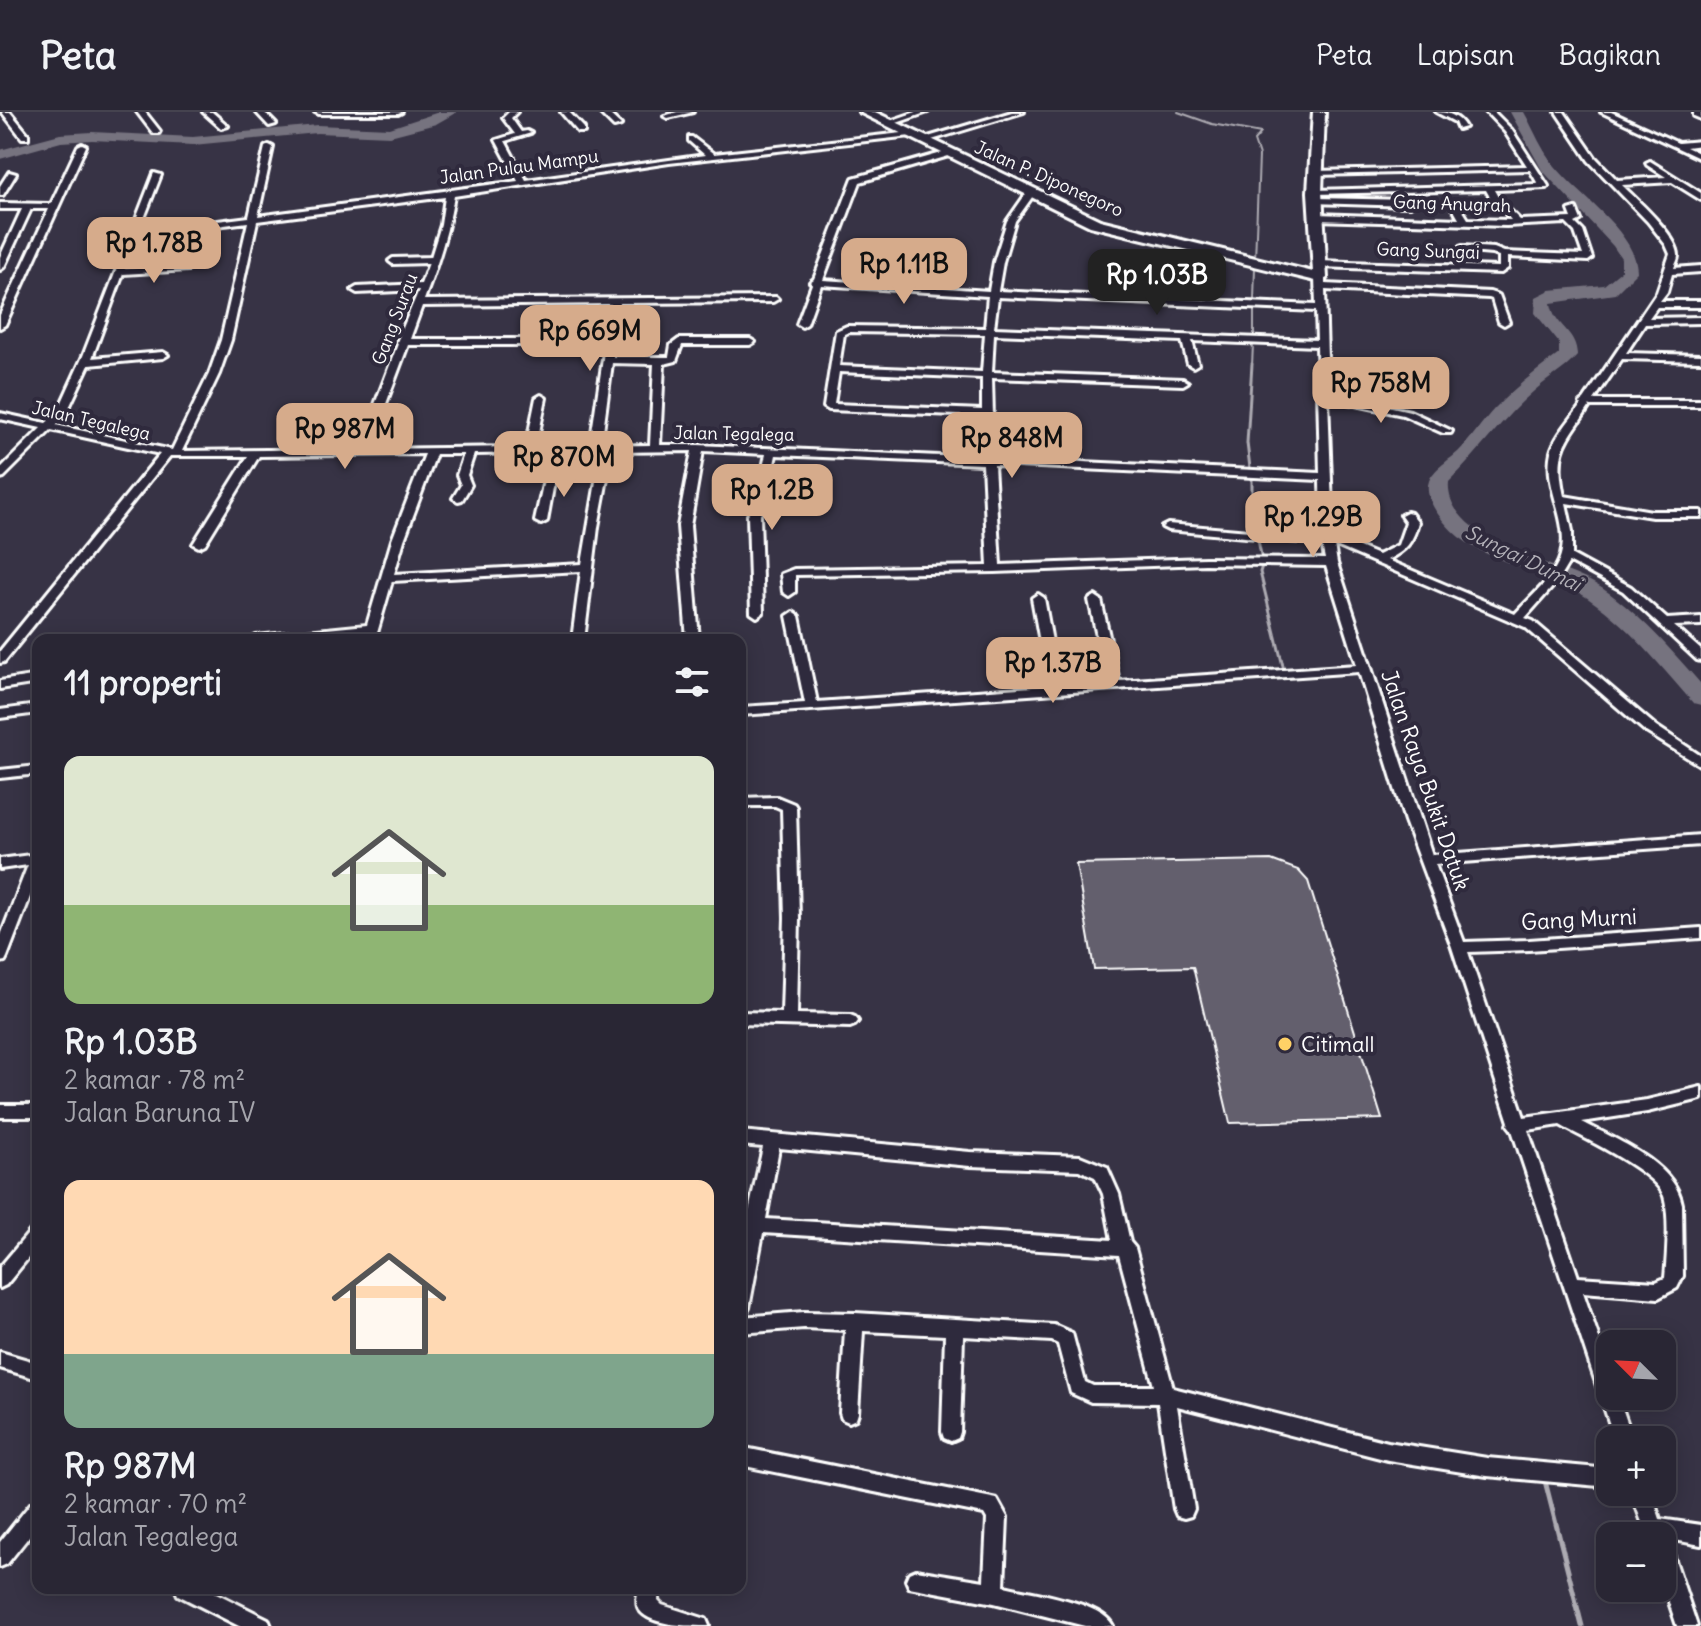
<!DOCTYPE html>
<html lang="id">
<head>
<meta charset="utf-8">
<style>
	body { margin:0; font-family:Delius,sans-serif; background:#353240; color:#f1f3f6; height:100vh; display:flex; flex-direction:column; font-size:30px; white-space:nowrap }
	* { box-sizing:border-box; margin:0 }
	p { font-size:26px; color:#a5a5ac }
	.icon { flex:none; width:44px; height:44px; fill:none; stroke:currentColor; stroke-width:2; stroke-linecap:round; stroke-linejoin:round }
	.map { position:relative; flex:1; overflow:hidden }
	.side { position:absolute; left:32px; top:522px; width:714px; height:960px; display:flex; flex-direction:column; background:#292634; border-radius:16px; box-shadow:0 4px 20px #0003,0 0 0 2px #45434f }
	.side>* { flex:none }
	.needle { width:52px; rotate:294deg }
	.fabs { position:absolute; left:1596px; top:1218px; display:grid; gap:16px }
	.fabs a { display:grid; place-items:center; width:80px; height:80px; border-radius:16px; background:#292634; box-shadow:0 4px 20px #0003,0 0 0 2px #45434f; font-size:40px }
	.price { position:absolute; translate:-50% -68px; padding:0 18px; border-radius:16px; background:#d6ab8b; color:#111; font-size:26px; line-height:52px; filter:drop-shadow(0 2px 4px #0008) }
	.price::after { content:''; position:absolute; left:50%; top:48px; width:24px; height:18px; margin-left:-12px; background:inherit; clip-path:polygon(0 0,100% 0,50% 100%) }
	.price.active { background:#222; color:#fff }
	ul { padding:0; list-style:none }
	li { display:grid; align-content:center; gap:16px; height:424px; padding:0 32px }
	li span { display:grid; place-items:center; height:248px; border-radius:16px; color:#555 }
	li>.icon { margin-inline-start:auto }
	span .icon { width:144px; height:144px; fill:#fffc; stroke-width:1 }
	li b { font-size:34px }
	h2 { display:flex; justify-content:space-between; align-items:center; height:96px; padding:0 32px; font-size:34px }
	header { display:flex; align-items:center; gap:48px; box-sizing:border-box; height:112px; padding:0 40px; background:#292634; border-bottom:2px solid #45434f }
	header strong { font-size:38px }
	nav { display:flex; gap:44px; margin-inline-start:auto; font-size:28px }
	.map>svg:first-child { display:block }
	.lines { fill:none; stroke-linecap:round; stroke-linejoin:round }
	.stream-far2 { stroke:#adabb2; stroke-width:2 }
	.stream-far1 { stroke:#adabb2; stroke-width:3 }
	.stream { stroke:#adabb2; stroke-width:5 }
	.river { fill:#76737f; fill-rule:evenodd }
	.building { fill:#635f6d; stroke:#fff; stroke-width:2 }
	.street-casing { stroke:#fff; stroke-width:6 }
	.primary-casing { stroke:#fff; stroke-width:6 }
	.street { fill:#2f2a3d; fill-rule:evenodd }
	.primary { fill:#2f2a3d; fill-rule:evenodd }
	.poi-dot { fill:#ffd166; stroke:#2f2a3d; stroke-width:3 }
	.labels { text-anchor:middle; stroke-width:8; stroke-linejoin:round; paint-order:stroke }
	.far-street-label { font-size:18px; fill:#fff; stroke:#2f2a3d }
	.far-water-label { font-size:20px; font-style:italic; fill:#b4b2b9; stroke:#2f2a3d }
	.street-label { font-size:22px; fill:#fff; stroke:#2f2a3d }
	.poi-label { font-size:22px; fill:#fff; stroke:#2f2a3d; text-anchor:start }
</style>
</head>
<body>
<header>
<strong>Peta</strong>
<nav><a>Peta</a><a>Lapisan</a><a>Bagikan</a></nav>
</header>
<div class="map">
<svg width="1701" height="1514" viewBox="0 0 1701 1514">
	<rect width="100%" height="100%" fill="#373345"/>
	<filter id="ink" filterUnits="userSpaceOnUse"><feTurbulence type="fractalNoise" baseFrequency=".0125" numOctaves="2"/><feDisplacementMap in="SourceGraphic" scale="16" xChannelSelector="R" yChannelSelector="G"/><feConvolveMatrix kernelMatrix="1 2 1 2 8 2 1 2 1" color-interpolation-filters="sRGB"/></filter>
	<g filter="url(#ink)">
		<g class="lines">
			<g class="stream-far2">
				<polyline points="1178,0 1212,12 1261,21 1254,29 1259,44 1255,148"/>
				<polyline points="1254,189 1255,155"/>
				<polyline points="1254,196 1254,224"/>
				<polyline points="1252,254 1253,232"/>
			</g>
			<g class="stream-far1">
				<polyline points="1250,356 1247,331 1252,252"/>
				<polyline points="1252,367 1252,382 1279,388 1279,393"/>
				<polyline points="1261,443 1255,413 1280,414 1280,403"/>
				<polyline points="1262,454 1260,460 1283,554"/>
			</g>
			<polyline class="stream" points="1544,1365 1582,1514"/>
			<g class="river">
				<polygon points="439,0 457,0 436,12 390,24 317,21 193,33 92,28 61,30 0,47 0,38 60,22 92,20 193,25 317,13 390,16"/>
				<path d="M1510 0H1524C1534 18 1542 39 1555 54 1579 84 1637 121 1637 160L1615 182 1551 191C1554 215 1577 218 1577 244 1565 258 1547 267 1534 279 1502 306 1479 341 1449 370 1444 424 1543 448 1581 465 1592 469 1604 477 1613 484 1647 510 1673 540 1701 572V593L1693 591C1656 549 1620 502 1569 475 1535 457 1491 450 1459 425 1446 414 1422 388 1429 369 1433 357 1451 347 1459 339 1472 326 1482 310 1494 297 1514 276 1536 259 1559 242V231L1535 201 1536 185 1550 178 1604 173 1621 159V146L1613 134 1542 58Z"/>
			</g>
		</g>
		<polygon class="building" points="1271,748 1298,758 1308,769 1382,1007 1230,1011 1193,855 1094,857 1076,752"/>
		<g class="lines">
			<g class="street-casing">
				<g id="street">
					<polygon points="2,0 10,0 28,22 28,26 22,26"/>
					<polygon points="137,0 145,0 160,19 159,21 153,21"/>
					<polygon points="203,0 212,0 228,14 221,16"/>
					<polygon points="256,0 264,0 276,12 269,14"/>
					<polygon points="315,0 402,0 398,2 319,2"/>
					<path d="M509 0H517L511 6 521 20 527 19 531 21 505 29 526 68 705 43 689 29V25H692L714 42 911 20 915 22 911 24 669 51 454 84C448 120 437 154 424 188L776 185 778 187 773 190 620 191 613 245H669L671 233 679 227H750L755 230 750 233H682L676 249 664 252 660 333H698L983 346 982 304 829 298 824 295 836 219 847 214 985 216 988 184 821 173 807 212 802 215 797 212 812 172 810 170 814 167 853 66 949 39 953 41 952 43 860 70 823 168 989 179 994 150 1007 109 1028 79H1031L1035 81 1015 109 1003 150 998 179 1316 193 1315 166 1320 163 1325 166V172L1490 180 1499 183 1509 210 1504 213 1499 210 1492 187 1489 186 1325 178 1328 281 1410 299 1452 319 1451 321H1443L1403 303 1328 287 1333 424 1378 443 1398 433 1406 410 1401 403 1407 400 1411 401 1418 410C1413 430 1406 439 1387 448L1515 502C1531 484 1554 467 1561 443 1570 408 1543 375 1551 340 1555 324 1572 306 1581 293L1580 291 1584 288 1657 180 1670 142 1666 133 1648 110 1589 49 1556 0H1564L1595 45 1617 68 1666 65 1647 53 1646 51 1650 49 1701 81V88L1672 70 1622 73C1635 86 1679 125 1678 144 1678 148 1675 152 1674 156L1701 154V160L1672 162 1667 180 1660 189H1701V195H1657L1649 206 1701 205V211L1645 212 1626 241 1701 243V249L1622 247 1594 288H1701V294H1590C1566 331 1554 337 1564 384L1652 399H1701V405H1652L1566 391 1572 419V443L1631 475 1667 507 1701 505V513L1674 514 1701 538V549L1697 548 1623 479 1569 450 1557 470 1525 506 1533 509 1656 614 1701 644V654L1646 620 1525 515 1334 433 1337 451 1432 743 1701 723V733L1435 752 1464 830 1529 828 1701 816V826L1529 838 1468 840 1524 1005 1647 988 1701 975V987L1647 1000 1582 1010C1615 1027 1675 1051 1682 1092L1683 1164 1677 1176 1658 1186 1583 1180 1610 1259V1284H1618L1633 1328H1615L1512 1018 1508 1013 1509 1010 1452 835 1405 709 1359 560 740 603V595L805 591 787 504 793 500 799 504 817 590 1048 574 1032 486 1038 482 1044 486 1060 573 1107 570 1089 488 1095 484 1101 488 1119 569 1357 553 1326 454 1205 452 995 460 795 463V480L789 484 783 480 781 462 794 457 988 454 983 352 776 343 767 383 760 403 763 501 757 505 751 501 748 403 757 383 766 342 703 339 690 414 699 528H687L678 414 692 339 612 340 598 415 584 528H572L581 459 392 469 375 528H363L365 520 291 528H250L256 524 367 513 392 428 425 342 259 344 205 432 199 435 193 432 248 344H170L4 550 0 551V539L160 342 51 318 4 365 0 366V357L41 316 0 307V301L46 311 57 301 83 244 154 61 161 63 139 119 249 105 265 35 269 33 273 35 258 104 518 69 496 28 515 22 503 6ZM445 85 441 113 431 145 393 146 389 149 393 152 429 151 421 172 357 175 352 178 357 181 419 178 397 230 398 232 358 337 182 339 219 262 231 228 257 109ZM248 110 221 228 209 262 172 338 56 313 66 302 89 253 163 246 168 243 163 240 92 246 123 162 188 158 192 155 188 152 125 157 137 124ZM998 185 1316 199 1317 228 994 216ZM611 192 606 227H410L422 194ZM849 220 985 222 982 260 839 254 844 222ZM994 222 1182 229 1188 252 1193 255 1198 252 1192 229 1317 234 1320 361 994 346 992 266 1183 273 1188 270 1183 267 992 260ZM408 233H605L590 334 536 335 546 286 541 283 536 286 526 335 369 337ZM612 251 654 252 650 333 601 334ZM839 260 982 266V298L834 292ZM601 340 582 452 394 462 404 428 436 342H464L457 363 461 373 453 386 458 389 462 388 471 373 467 363 474 342ZM994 353 1320 368 1321 417 1297 400 1253 391 1248 394 1249 396 1289 405 1318 425 1168 412 1162 415 1168 418 1322 432 1325 447 1205 446 1000 453ZM1560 1013C1583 1026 1655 1059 1664 1084 1670 1103 1667 1145 1665 1166L1656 1170 1578 1165 1528 1018Z"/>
					<polygon points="561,0 569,0 584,16 584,20 578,20"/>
					<polygon points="599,0 607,0 621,13 614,15"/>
					<polygon points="677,0 693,0 668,6 664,4"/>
					<polygon points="916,0 928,0 891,13 884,11"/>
					<polygon points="1012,0 1024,0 925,30 918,28"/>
					<path d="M1436 0C1448 0 1459 4 1465 15L1458 17 1455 10Z"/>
					<polygon points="1486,0 1494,0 1511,17 1548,74 1547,76 1494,78 1501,90 1497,93 1494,92 1486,78 1315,82 1311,80 1315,78 1538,72 1530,58 1315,63 1311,61 1315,59 1527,54 1505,20"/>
					<polygon points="1601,0 1611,0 1678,31 1701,29 1701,33 1686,35 1701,42 1701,47"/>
					<polygon points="1694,0 1701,0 1701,7 1694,4"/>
					<polygon points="82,32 86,34 5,213 0,216 0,203 49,97 31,97 4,155 0,158 0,145 22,97 0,97 0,91 51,92 78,34"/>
					<polygon points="9,60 16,62 3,83 0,83 0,74"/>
					<polygon points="1315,86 1410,88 1414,91 1410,94 1312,91 1312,87"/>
					<polygon points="1455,90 1458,91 1468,107 1511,108 1502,97 1506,94 1520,108 1572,106 1569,98 1576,96 1581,108 1575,111 1583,119 1592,146 1588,149 1508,145 1508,156 1501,161 1318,155 1314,152 1318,149 1499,155 1499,144 1492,142 1459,139 1459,135 1462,134 1494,136 1504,140 1583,143 1575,120 1566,111 1506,114 1316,108 1312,105 1316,102 1459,107 1451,93"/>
					<polygon points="551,356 556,359 547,409 541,412 535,409 546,359"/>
					<polygon points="38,563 38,571 0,577 0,569"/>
					<polygon points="38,593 38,601 0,606 0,598"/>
					<polygon points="38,654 38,662 0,666 0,658"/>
					<polygon points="777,685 794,692 796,695 799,806 797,902 850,903 855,905 858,909 855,913 850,915 740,912 740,900 782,901 785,806 782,697 775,694 740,694 740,686"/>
					<polygon points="38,742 38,764 7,845 5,849 0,850 0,826 28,753 0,757 0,747"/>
					<rect x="0" y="993" width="38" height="12"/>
					<path d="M740 1019 970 1040 1080 1044 1107 1055 1119 1082 1130 1130 1135 1136 1173 1276 1388 1330 1487 1346 1610 1357V1375L1487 1364 1388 1348 1177 1294 1194 1397 1191 1404 1184 1406 1177 1404 1174 1397 1158 1291 1091 1290 1071 1281 1058 1232 1052 1229 963 1224 960 1320 958 1326 951 1329 944 1326 942 1320 945 1223 863 1219 858 1301 856 1307 849 1310 842 1307 840 1301 845 1218 804 1216 740 1221V1205L804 1200 855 1201 1054 1213 1072 1221 1085 1270 1093 1274H1154L1119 1143 763 1121 749 1196 746 1201 740 1204V1151L746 1113 763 1035 740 1033ZM779 1036 970 1054 1079 1058 1095 1065 1103 1082 1112 1128 766 1107Z"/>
					<polygon points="38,1115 38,1134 6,1173 0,1176 0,1155 32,1117"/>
					<polygon points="0,1240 38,1251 38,1267 0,1256"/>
					<path d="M740 1335 997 1387 1007 1405 1004 1474C1029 1480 1103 1490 1113 1514H1085L994 1491 909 1475 906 1468 909 1461 916 1458 984 1469 987 1407 984 1402 740 1353Z"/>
					<polygon points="1631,1380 1651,1380 1660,1407 1701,1413 1701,1433 1664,1426 1662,1428 1662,1424 1647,1424"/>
					<polygon points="38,1389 38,1413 7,1452 0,1455 0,1430 31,1391"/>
					<polygon points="1662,1429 1669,1432 1672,1439 1697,1514 1677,1514 1662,1469"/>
					<polygon points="175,1476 206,1476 268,1507 271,1514 239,1514 178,1483"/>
					<path d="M639 1476H659L658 1489 662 1493 706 1507 709 1514C690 1514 645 1514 638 1495 636 1490 638 1482 639 1476Z"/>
				</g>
			</g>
			<g class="primary-casing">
				<polygon id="primary" points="859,0 875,0 1100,108 1313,160 1308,80 1313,0 1325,0 1322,80 1327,166 1320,170 1090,114"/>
			</g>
			<use href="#street" class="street"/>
			<use href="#primary" class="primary"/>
		</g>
	</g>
	<circle class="poi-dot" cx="1285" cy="932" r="8"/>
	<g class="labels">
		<g class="far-street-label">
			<text transform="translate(519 55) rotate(-8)" y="6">Jalan Pulau Mampu</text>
			<text transform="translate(1049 67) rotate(24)" y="6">Jalan P. Diponegoro</text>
			<text transform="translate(1452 92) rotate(2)" y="6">Gang Anugrah</text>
			<text transform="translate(1428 139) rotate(2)" y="6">Gang Sungai</text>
			<text transform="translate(395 207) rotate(-69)" y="6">Gang Surau</text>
			<text transform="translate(91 309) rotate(13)" y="6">Jalan Tegalega</text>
			<text transform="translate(734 322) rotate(1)" y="6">Jalan Tegalega</text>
		</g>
		<g class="far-water-label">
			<text transform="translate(1523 446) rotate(26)" y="7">Sungai Dumai</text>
		</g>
		<g class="street-label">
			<text transform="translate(1426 668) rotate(71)" y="8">Jalan Raya Bukit Datuk</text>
			<text transform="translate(1579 807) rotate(-3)" y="8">Gang Murni</text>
		</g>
		<g class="poi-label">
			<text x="1301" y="940">Citimall</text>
		</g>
	</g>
</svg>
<div class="fabs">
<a><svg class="needle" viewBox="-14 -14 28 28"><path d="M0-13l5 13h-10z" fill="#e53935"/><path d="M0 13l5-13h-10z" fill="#a5a5ac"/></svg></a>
<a>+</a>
<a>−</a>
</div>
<b class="price" style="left:154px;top:173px">Rp 1.78B</b>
<b class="price" style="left:904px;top:194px">Rp 1.11B</b>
<b class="price active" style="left:1157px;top:205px">Rp 1.03B</b>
<b class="price" style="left:590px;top:261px">Rp 669M</b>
<b class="price" style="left:1381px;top:313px">Rp 758M</b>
<b class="price" style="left:345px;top:359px">Rp 987M</b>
<b class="price" style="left:1012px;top:368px">Rp 848M</b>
<b class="price" style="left:564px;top:387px">Rp 870M</b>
<b class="price" style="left:772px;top:420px">Rp 1.2B</b>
<b class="price" style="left:1313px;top:447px">Rp 1.29B</b>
<b class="price" style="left:1053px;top:593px">Rp 1.37B</b>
<section class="side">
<h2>11 properti<svg class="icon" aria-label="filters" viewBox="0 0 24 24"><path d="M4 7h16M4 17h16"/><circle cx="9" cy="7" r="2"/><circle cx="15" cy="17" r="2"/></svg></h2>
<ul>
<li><span style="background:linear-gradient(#dfe7d0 60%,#8fb573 0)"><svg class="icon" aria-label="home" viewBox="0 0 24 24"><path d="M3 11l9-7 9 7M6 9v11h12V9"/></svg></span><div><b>Rp 1.03B</b><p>2 kamar · 78 m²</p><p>Jalan Baruna IV</p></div></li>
<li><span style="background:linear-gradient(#ffd9b3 70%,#7fa58c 0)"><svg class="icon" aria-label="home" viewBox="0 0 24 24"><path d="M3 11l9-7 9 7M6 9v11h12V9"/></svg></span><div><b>Rp 987M</b><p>2 kamar · 70 m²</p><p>Jalan Tegalega</p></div></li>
</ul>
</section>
</div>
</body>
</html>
